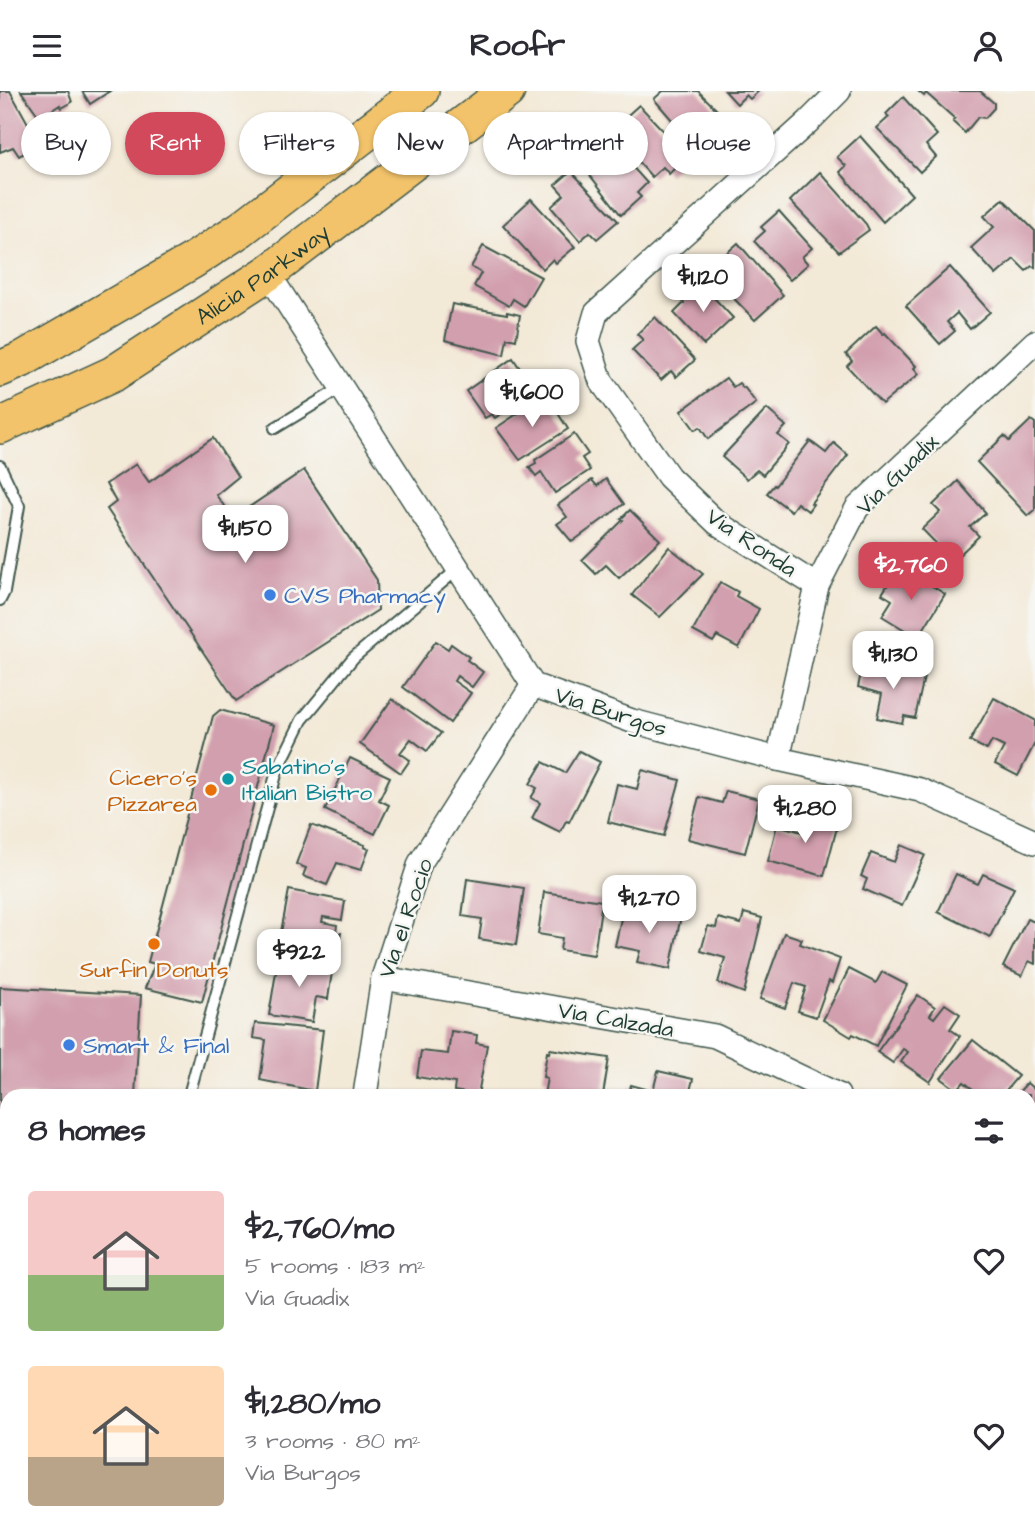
<!DOCTYPE html>
<html lang="en">
<head>
<meta charset="utf-8">
<style>
	body { margin:0; font-family:"Architects Daughter",sans-serif; background:#f2f2f3; color:#2b2b33; height:100vh; display:flex; flex-direction:column; font-size:26px; white-space:nowrap }
	* { box-sizing:border-box; margin:0 }
	p { font-size:23px; color:#7c7c81 }
	.icon { flex:none; width:38px; height:38px; fill:none; stroke:currentColor; stroke-width:2; stroke-linecap:round; stroke-linejoin:round }
	.map { position:relative; flex:1; overflow:hidden }
	.panel { position:absolute; left:0px; top:998px; width:1036px; height:450px; display:flex; flex-direction:column; background:#fff; border-radius:21px 21px 0 0; box-shadow:0 2px 5px #0004 }
	.panel>* { flex:none }
	.guide { position:absolute; left:21px; top:21px; width:994px; height:63px; display:flex; gap:14px }
	.price { position:absolute; translate:-50% -60px; padding:0 16px; border-radius:14px; background:#fff; color:#222; font-size:23px; line-height:46px; filter:drop-shadow(0 2px 4px #0008) }
	.price::after { content:''; position:absolute; left:50%; top:42px; width:21px; height:16px; margin-left:-10px; background:inherit; clip-path:polygon(0 0,100% 0,50% 100%) }
	.price.active { background:#d1495b; color:#fff }
	ul { padding:0; list-style:none }
	li { display:flex; align-items:center; gap:21px; height:175px; padding:0 28px }
	li span { display:grid; place-items:center; flex:none; width:196px; height:140px; border-radius:7px; color:#555 }
	li>.icon { margin-inline-start:auto }
	span .icon { width:84px; height:84px; fill:#fffc; stroke-width:1 }
	li b { font-size:30px }
	h2 { display:flex; justify-content:space-between; align-items:center; height:84px; padding:0 28px; font-size:30px }
	.pill { padding:0 24px; border-radius:32px; background:#fff; box-shadow:0 2px 5px #0004; font-size:24px; line-height:63px }
	.pill.active { background:#d1495b; color:#fff }
	header { display:flex; justify-content:space-between; align-items:center; height:91px; padding:0 28px; background:#fff; font-size:32px; font-weight:800 }
	.map>svg:first-child { display:block }
	.building { fill:#d29fae }
	.lines { fill:none; stroke-linecap:round; stroke-linejoin:round }
	.service-casing { stroke:#3f574c; stroke-width:14 }
	.minor-casing { stroke:#3f574c; stroke-width:26 }
	.primary-casing { stroke:#3f574c; stroke-width:38 }
	.service { stroke:#fff; stroke-width:10 }
	.minor { stroke:#fff; stroke-width:23 }
	.primary { stroke:#f2c36a; stroke-width:35 }
	.shop-dot { fill:#3f7fe0; stroke:#f6f6f2; stroke-width:2.5 }
	.culture-dot { fill:#0f9aa8; stroke:#f6f6f2; stroke-width:2.5 }
	.food-dot { fill:#e8710a; stroke:#f6f6f2; stroke-width:2.5 }
	.labels { text-anchor:middle; stroke-width:5; stroke-linejoin:round; paint-order:stroke }
	.street-label { font-size:23px; fill:#1f3d34; stroke:#f6f6f2 }
	.shop-label { font-size:23px; fill:#366cbe; stroke:#f6f6f2; text-anchor:start }
	.culture-label { font-size:23px; fill:#0d838f; stroke:#f6f6f2; text-anchor:start }
	.food-label { font-size:23px; fill:#c56008; stroke:#f6f6f2; text-anchor:end }
</style>
</head>
<body>
<header><svg class="icon" aria-label="menu" viewBox="0 0 24 24"><path d="M4 6h16M4 12h16M4 18h16"/></svg>Roofr<svg class="icon" aria-label="person" viewBox="0 0 24 24"><circle cx="12" cy="8" r="4"/><path d="M4 21q1-7 8-7t8 7"/></svg></header>
<div class="map">
<svg width="1035" height="1447" viewBox="0 0 1035 1447">
	<rect width="100%" height="100%" fill="#f6f6f2"/>
	<filter id="ink" filterUnits="userSpaceOnUse"><feTurbulence type="fractalNoise" baseFrequency=".0143" numOctaves="2"/><feDisplacementMap in="SourceGraphic" scale="14" xChannelSelector="R" yChannelSelector="G"/><feConvolveMatrix kernelMatrix="1 2 1 2 8 2 1 2 1" color-interpolation-filters="sRGB"/></filter>
	<filter id="wash" filterUnits="userSpaceOnUse"><feTurbulence type="fractalNoise" baseFrequency=".00686" numOctaves="4" result="noise"/><feDisplacementMap in="SourceGraphic" scale="28" xChannelSelector="R" yChannelSelector="G"/><feGaussianBlur stdDeviation="1.57" result="paint"/><feColorMatrix in="noise" values="0 0 0 0 0 0 0 0 0 0 0 0 0 0 0 0 0 1.4 0 .05"/><feComposite in="paint" operator="in"/></filter>
	<g filter="url(#wash)">
		<rect width="100%" height="100%" fill="#f3e9d7"/>
		<g id="blocks">
			<g class="building">
				<polygon points="0,0 10,0 40,54 19,65 13,56 0,61"/>
				<polygon points="21,0 68,0 72,11 62,17 60,14 40,27"/>
				<polygon points="82,0 110,0 90,13"/>
				<polygon points="663,0 698,0 730,32 705,54 696,44 690,50 654,8"/>
				<polygon points="725,0 759,0 750,8 746,4 737,13"/>
				<polygon points="918,0 980,0 994,12 994,17 985,27 978,26 965,42 953,31 955,28 926,2 924,5"/>
				<polygon points="903,6 937,44 926,54 936,66 920,81 877,37 889,26 886,23"/>
				<polygon points="639,14 687,65 669,83 663,76 652,86 610,40"/>
				<polygon points="860,45 912,104 883,131 840,81 846,75 837,66"/>
				<polygon points="610,57 616,64 619,61 647,92 637,102 641,106 621,124 586,79"/>
				<polygon points="571,80 618,130 597,148 590,141 580,150 551,116 564,104 555,94"/>
				<polygon points="820,81 866,133 869,139 839,161 790,110"/>
				<polygon points="531,108 575,156 556,172 553,168 543,178 503,134"/>
				<polygon points="1003,108 1035,140 1035,177 1032,175 1026,180 1014,168 996,184 971,157 994,136 984,125"/>
				<polygon points="779,120 812,157 802,166 808,173 790,189 754,150 765,140 761,136"/>
				<polygon points="738,152 783,204 755,229 707,180"/>
				<polygon points="483,155 541,186 524,215 513,208 509,215 474,195 481,182 471,176"/>
				<polygon points="950,176 990,221 970,238 957,222 947,231 955,240 940,253 906,215"/>
				<polygon points="700,192 733,227 704,254 674,222 684,212 682,209"/>
				<polygon points="452,213 507,223 507,221 520,224 516,249 507,247 504,264 445,249"/>
				<polygon points="655,226 695,269 676,286 671,280 661,289 632,259 643,249 637,243"/>
				<polygon points="876,235 883,243 885,242 916,275 914,277 919,283 882,313 847,275 852,270 846,263"/>
				<polygon points="513,267 535,300 495,327 492,323 485,327 466,300"/>
				<polygon points="726,287 733,296 739,292 743,297 744,296 756,312 708,348 700,336 695,339 681,320"/>
				<polygon points="538,309 546,321 554,316 568,338 520,369 496,337"/>
				<polygon points="767,318 786,335 778,344 789,353 763,384 757,379 747,388 722,366"/>
				<polygon points="1031,329 1035,332 1035,419 1028,425 977,371 1004,345 1009,350"/>
				<polygon points="574,343 588,363 582,367 590,379 555,402 541,381 536,385 529,376 536,372 535,369"/>
				<polygon points="213,347 238,386 216,404 233,427 304,379 377,489 378,519 236,610 107,418 116,411 106,393 136,373 149,391"/>
				<polygon points="810,350 826,362 834,352 848,364 811,412 813,413 808,420 797,412 791,420 767,402 774,394 775,395"/>
				<polygon points="606,388 624,413 572,451 557,433 567,426 558,414 592,389 597,395"/>
				<polygon points="958,390 986,422 970,436 979,445 953,470 922,438 940,421 933,414"/>
				<polygon points="630,419 660,449 619,487 606,474 596,483 582,469 623,429 621,428"/>
				<polygon points="669,456 703,483 660,526 632,504"/>
				<polygon points="899,475 945,503 918,547 882,525 892,509 882,503"/>
				<polygon points="720,491 738,501 736,505 759,518 739,557 717,545 713,551 693,540"/>
				<polygon points="436,550 448,558 451,553 469,566 467,569 483,581 472,596 457,585 454,590 471,602 450,632 403,596"/>
				<polygon points="863,573 869,575 870,573 924,586 915,627 904,625 902,632 877,627 882,603 858,596"/>
				<polygon points="994,607 1035,629 1035,652 1018,685 995,673 1004,656 992,650 987,659 970,650"/>
				<polygon points="392,608 441,642 427,660 411,648 400,662 410,669 401,682 360,653"/>
				<polygon points="220,619 274,634 202,911 145,897 155,873 148,871 213,625"/>
				<polygon points="579,660 600,671 569,731 566,730 560,741 532,727 540,712 531,707 537,697 530,693 543,671 565,682"/>
				<polygon points="350,667 390,686 379,709 389,714 375,743 325,719"/>
				<polygon points="642,679 680,689 664,745 608,731 617,693 637,698"/>
				<polygon points="726,700 759,708 745,762 688,748 699,706 722,712"/>
				<polygon points="816,722 839,729 824,785 768,770 777,734 802,741 806,725 814,727"/>
				<polygon points="311,734 365,754 364,756 369,758 361,779 337,772 327,794 303,785 306,777 296,773"/>
				<polygon points="901,754 925,764 902,815 863,798 867,788 861,785 871,762 894,771"/>
				<polygon points="956,783 978,793 983,783 1014,797 990,846 938,821"/>
				<polygon points="467,788 524,797 516,854 479,848 482,828 462,825"/>
				<polygon points="289,799 345,810 342,829 323,826 322,831 337,834 336,842 341,842 336,869 278,857"/>
				<polygon points="544,801 602,810 594,864 560,859 562,847 538,843"/>
				<polygon points="624,814 681,825 670,878 637,871 640,860 615,855"/>
				<polygon points="744,822 762,827 744,902 718,892 725,867 701,860 708,835 716,837 718,827 741,833"/>
				<polygon points="1027,828 1035,831 1035,873 1029,870 1022,885 1003,876"/>
				<polygon points="784,842 802,848 800,853 840,868 832,892 829,890 816,926 798,920 806,896 794,892 785,917 760,908"/>
				<polygon points="291,868 333,874 328,908 316,906 312,931 269,924 278,869 291,871"/>
				<polygon points="849,878 876,892 882,881 907,894 876,955 853,943 851,946 823,929"/>
				<polygon points="0,896 141,904 135,1004 7,1004 7,1066 0,1065"/>
				<polygon points="918,904 935,916 930,924 934,927 945,913 960,923 950,938 960,945 930,991 901,971 908,961 903,958 893,972 877,961"/>
				<polygon points="255,932 323,939 315,1000 260,989 266,949 253,947"/>
				<polygon points="451,940 477,944 476,952 487,954 478,1004 454,1000 455,992 417,986 421,960 448,963"/>
				<polygon points="973,949 1018,985 1002,1004 969,1004 974,999 964,991 957,999 941,987"/>
				<polygon points="550,958 609,967 603,1004 544,1004 547,987 543,986 547,961 549,962"/>
				<polygon points="658,980 693,988 689,1004 628,1004 631,994 653,1000"/>
				<polygon points="1027,992 1035,999 1035,1069 1033,1071 1029,1067 1029,1004 1016,1004"/>
				<polygon points="7,1149 7,1208 3,1209 0,1150"/>
				<polygon points="1029,1215 1035,1222 1035,1227 1030,1231 1035,1237 1035,1269 1029,1274"/>
				<polygon points="1035,1285 1035,1325 1029,1330 1029,1290"/>
				<polygon points="20,1440 71,1440 69,1447 18,1447"/>
				<polygon points="166,1440 235,1440 234,1447 164,1447"/>
				<polygon points="335,1440 395,1440 393,1447 333,1447"/>
				<polygon points="419,1440 436,1443 437,1440 444,1440 467,1447 417,1447"/>
				<polygon points="684,1440 764,1440 757,1447 691,1447"/>
				<polygon points="899,1440 965,1440 970,1447 904,1447"/>
			</g>
		</g>
	</g>
	<g filter="url(#ink)">
		<use href="#blocks" fill-opacity="0" stroke="#3f574c" stroke-width="2"/>
		<g class="lines">
			<g class="service-casing">
				<g id="service">
					<polyline points="275,337 341,297"/>
					<polyline points="0,375 19,415 4,501 0,509"/>
					<polyline points="189,1004 277,680 302,629 353,567 458,478"/>
					<polyline points="0,1086 7,1086"/>
				</g>
			</g>
			<g class="minor-casing">
				<g id="minor">
					<polyline points="268,182 533,594 632,630 778,668 920,699 1035,751"/>
					<polyline points="817,495 717,432 669,386 601,290 588,250 596,222 808,31 839,0"/>
					<polyline points="778,668 817,495 857,417 1035,251"/>
					<polyline points="383,887 715,945 838,1004"/>
					<polyline points="365,1004 383,887 420,772 533,594"/>
					<polyline points="1029,1143 1035,1148"/>
					<polyline points="0,1336 7,1310"/>
					<polyline points="828,1440 834,1447"/>
					<polyline points="290,1447 291,1440"/>
				</g>
			</g>
			<g class="primary-casing">
				<g id="primary">
					<polyline points="0,278 21,269 192,170 241,138 421,0"/>
					<path id="s1" d="M0 335 113 283 268 182 507 0"/>
				</g>
			</g>
			<use href="#service" class="service"/>
			<use href="#minor" class="minor"/>
			<use href="#primary" class="primary"/>
		</g>
	</g>
	<g class="shop-dot">
		<circle cx="270" cy="504" r="7"/>
		<circle cx="69" cy="954" r="7"/>
	</g>
	<circle class="culture-dot" cx="228" cy="688" r="7"/>
	<g class="food-dot">
		<circle cx="211" cy="699" r="7"/>
		<circle cx="154" cy="853" r="7"/>
	</g>
	<g class="labels">
		<g class="street-label">
			<text dy="8" stroke="none"><textPath href="#s1" startOffset="304">Alicia Parkway</textPath></text>
			<text transform="translate(897 383) rotate(-44)" y="8">Via Guadix</text>
			<text transform="translate(752 451) rotate(34)" y="8">Via Ronda</text>
			<text transform="translate(611 620) rotate(18)" y="8">Via Burgos</text>
			<text transform="translate(405 827) rotate(-71)" y="8">Via el Rocio</text>
			<text transform="translate(616 928) rotate(10)" y="8">Via Calzada</text>
		</g>
		<g class="shop-label">
			<text x="284" y="512">CVS Pharmacy</text>
			<text x="83" y="962">Smart &amp; Final</text>
		</g>
		<g class="culture-label">
			<text x="242" y="683">Sabatino's<tspan x="242" dy="26">Italian Bistro</tspan></text>
		</g>
		<g class="food-label">
			<text x="197" y="694">Cicero's<tspan x="197" dy="26">Pizzarea</tspan></text>
			<text x="154" y="886" text-anchor="middle">Surfin Donuts</text>
		</g>
	</g>
</svg>
<b class="price" style="left:703px;top:223px">$1,120</b>
<b class="price" style="left:532px;top:338px">$1,600</b>
<b class="price" style="left:245px;top:474px">$1,150</b>
<b class="price active" style="left:911px;top:511px">$2,760</b>
<b class="price" style="left:893px;top:600px">$1,130</b>
<b class="price" style="left:805px;top:754px">$1,280</b>
<b class="price" style="left:649px;top:844px">$1,270</b>
<b class="price" style="left:299px;top:898px">$922</b>
<div class="guide">
<a class="pill">Buy</a>
<a class="pill active">Rent</a>
<a class="pill">Filters</a>
<a class="pill">New</a>
<a class="pill">Apartment</a>
<a class="pill">House</a>
</div>
<section class="panel">
<h2>8 homes<svg class="icon" aria-label="filters" viewBox="0 0 24 24"><path d="M4 7h16M4 17h16"/><circle cx="9" cy="7" r="2"/><circle cx="15" cy="17" r="2"/></svg></h2>
<ul>
<li><span style="background:linear-gradient(#f6c9c9 60%,#8fb573 0)"><svg class="icon" aria-label="home" viewBox="0 0 24 24"><path d="M3 11l9-7 9 7M6 9v11h12V9"/></svg></span><div><b>$2,760/mo</b><p>5 rooms · 183 m²</p><p>Via Guadix</p></div><svg class="icon" aria-label="heart" viewBox="0 0 24 24"><path d="M12 20l-8-8c-3-5 5-10 8-4 3-6 11-1 8 4z"/></svg></li>
<li><span style="background:linear-gradient(#ffd9b3 65%,#b9a48a 0)"><svg class="icon" aria-label="home" viewBox="0 0 24 24"><path d="M3 11l9-7 9 7M6 9v11h12V9"/></svg></span><div><b>$1,280/mo</b><p>3 rooms · 80 m²</p><p>Via Burgos</p></div><svg class="icon" aria-label="heart" viewBox="0 0 24 24"><path d="M12 20l-8-8c-3-5 5-10 8-4 3-6 11-1 8 4z"/></svg></li>
</ul>
</section>
</div>
</body>
</html>
